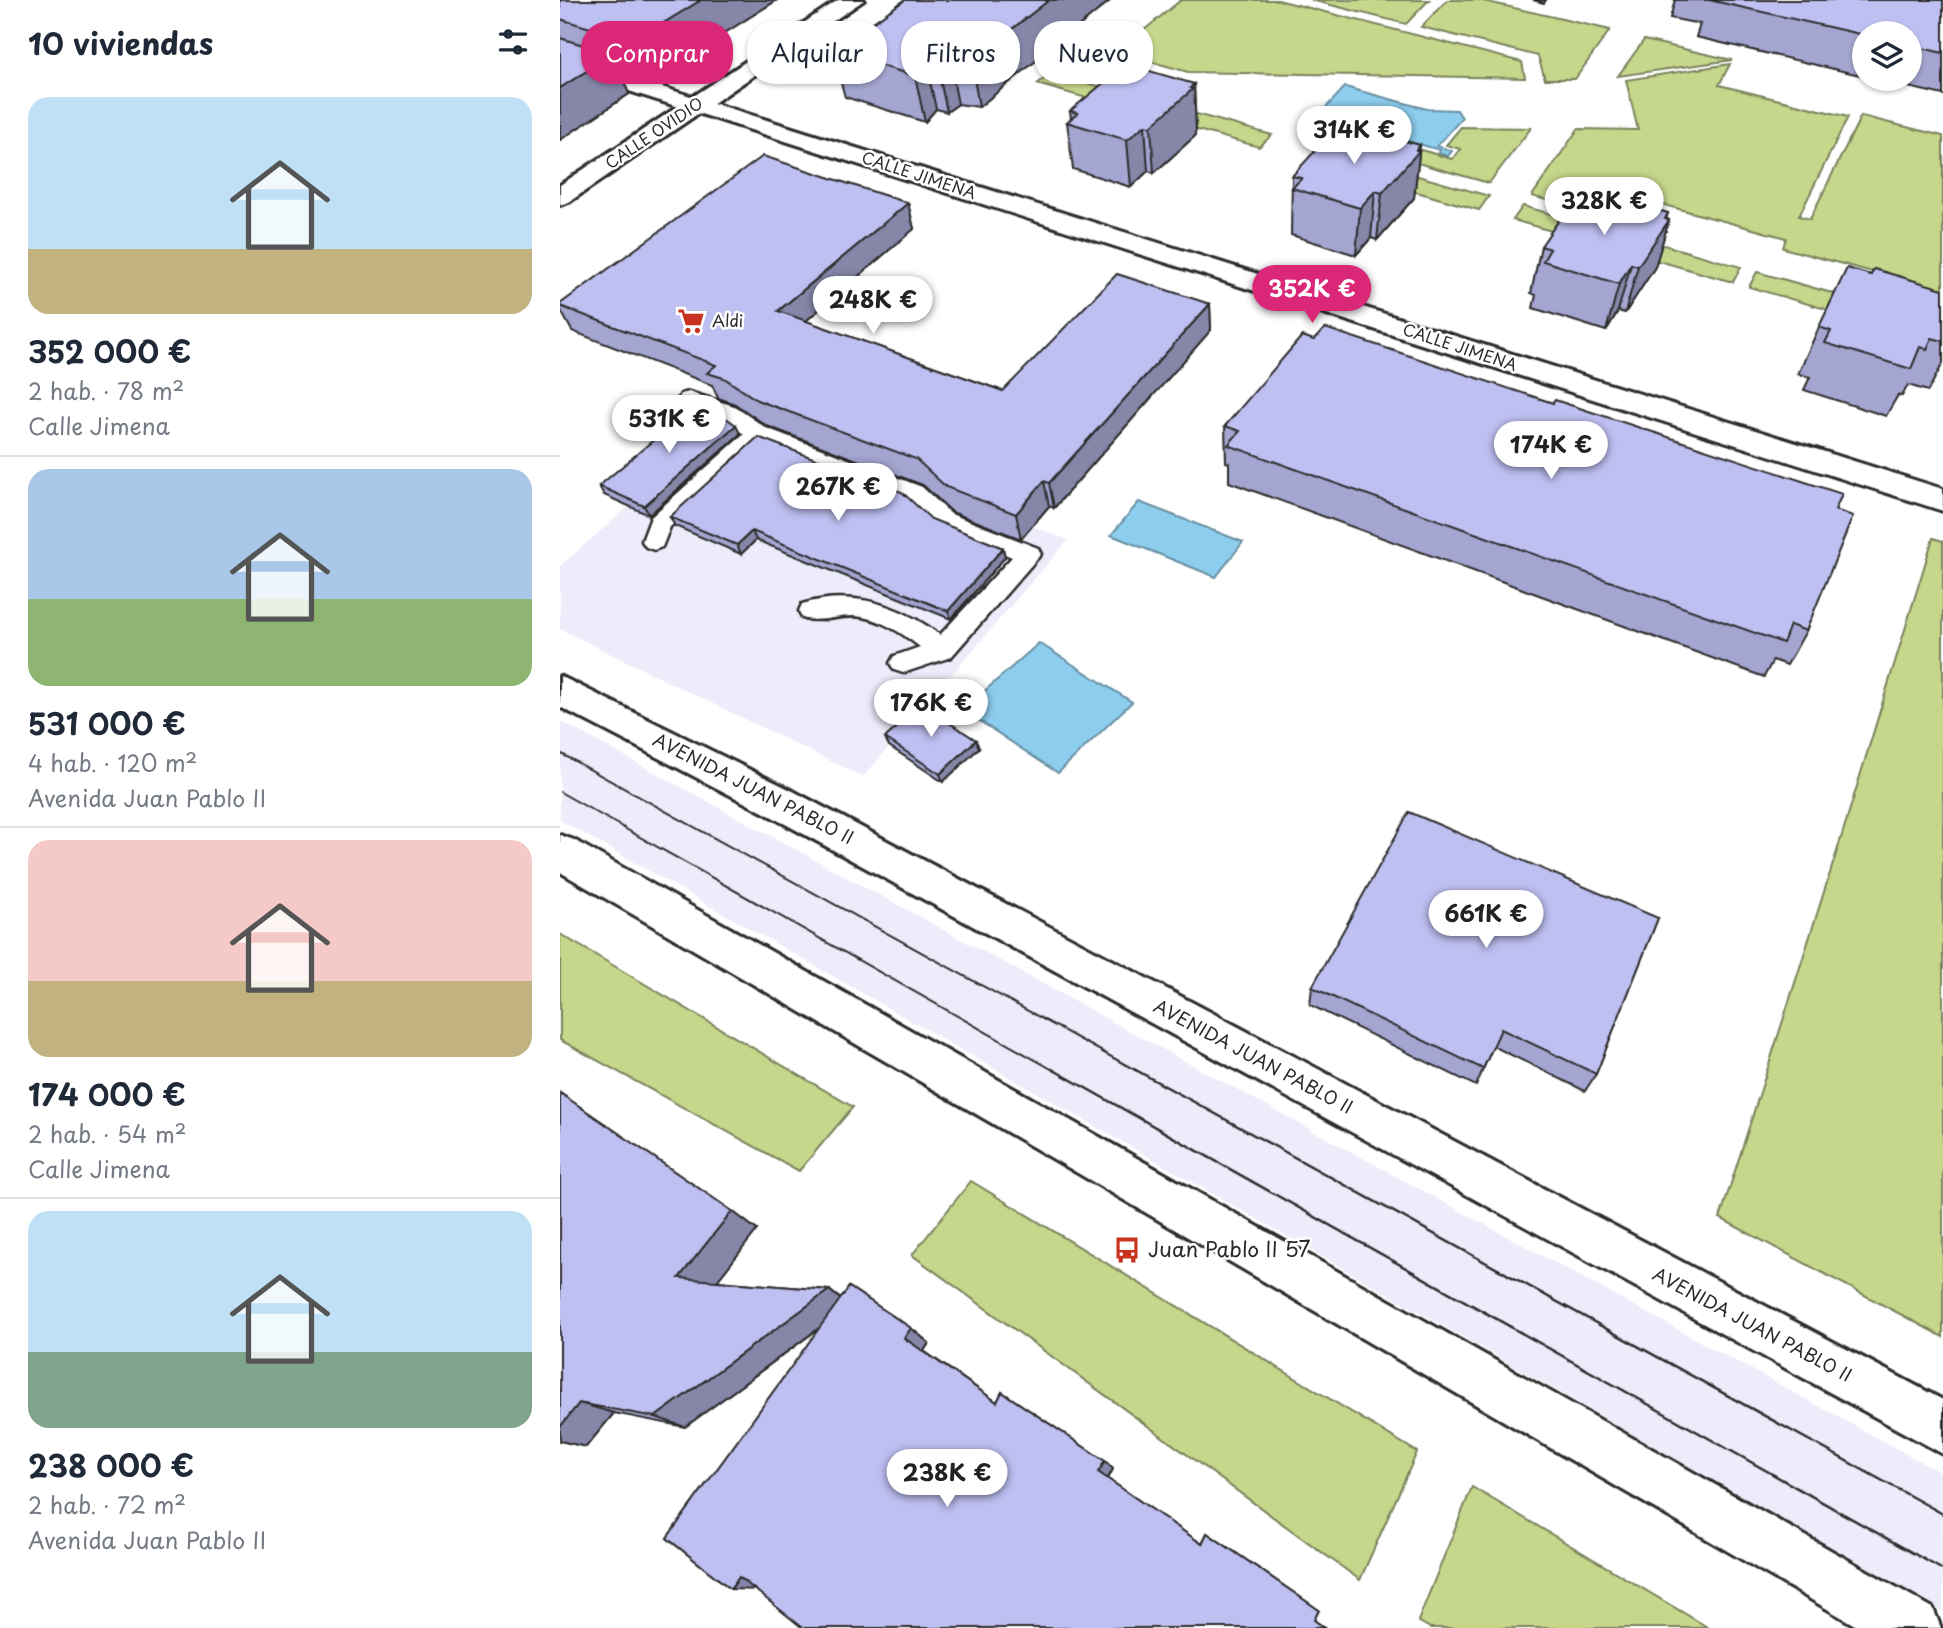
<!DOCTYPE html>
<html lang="es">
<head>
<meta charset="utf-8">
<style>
	body { margin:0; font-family:"Playpen Sans",sans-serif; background:#f6f6f7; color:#1f2937; height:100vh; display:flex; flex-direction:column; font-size:26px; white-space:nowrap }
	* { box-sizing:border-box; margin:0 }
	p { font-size:23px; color:#747a83 }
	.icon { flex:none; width:38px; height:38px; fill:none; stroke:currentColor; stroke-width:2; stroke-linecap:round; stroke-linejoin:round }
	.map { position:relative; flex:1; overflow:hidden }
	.side { display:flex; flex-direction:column; background:#fff; width:560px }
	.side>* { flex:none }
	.banner { position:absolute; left:21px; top:21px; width:665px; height:63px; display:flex; gap:14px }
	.buttons { position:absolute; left:1292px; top:21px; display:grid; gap:14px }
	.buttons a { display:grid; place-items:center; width:70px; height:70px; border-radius:50%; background:#fff; box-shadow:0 2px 5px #0004; font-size:35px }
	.price { position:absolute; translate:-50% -60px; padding:0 16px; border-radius:24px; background:#fff; color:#222; font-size:23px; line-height:46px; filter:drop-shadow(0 2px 4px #0008) }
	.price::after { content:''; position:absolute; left:50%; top:42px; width:21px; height:16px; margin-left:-10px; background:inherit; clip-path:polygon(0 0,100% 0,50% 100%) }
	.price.on { background:#db2777; color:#fff }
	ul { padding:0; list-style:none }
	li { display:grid; align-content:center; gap:14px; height:371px; padding:0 28px }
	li+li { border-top:2px solid #e0e1e3 }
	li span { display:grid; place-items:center; height:217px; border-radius:21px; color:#555 }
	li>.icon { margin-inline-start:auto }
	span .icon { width:126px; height:126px; fill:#fffc; stroke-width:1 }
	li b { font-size:30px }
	h2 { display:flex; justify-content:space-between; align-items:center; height:84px; padding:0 28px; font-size:30px }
	.tag { padding:0 24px; border-radius:28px; background:#fff; box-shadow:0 2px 5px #0004; font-size:24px; line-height:63px }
	.tag.on { background:#db2777; color:#fff }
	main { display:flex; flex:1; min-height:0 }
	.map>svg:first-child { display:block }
	.built { fill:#ececfb }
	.green { fill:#c6d78b; stroke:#78815b; stroke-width:2 }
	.water { fill:#8dceee; stroke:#668da0; stroke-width:2 }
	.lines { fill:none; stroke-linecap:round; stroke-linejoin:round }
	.service-casing { stroke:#2b2b2b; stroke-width:5 }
	.tertiary-casing { stroke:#2b2b2b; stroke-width:6 }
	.primary-casing { stroke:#2b2b2b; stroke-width:6 }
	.service { fill:#fff; fill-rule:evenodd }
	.tertiary { fill:#fff; fill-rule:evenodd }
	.primary { fill:#fff; fill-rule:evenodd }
	.tram-far1 { stroke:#2b2b2b; stroke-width:2 }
	.tram { stroke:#2b2b2b; stroke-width:2.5 }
	.wall { fill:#a4a5d0; stroke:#2b2b2b; stroke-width:2 }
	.shaded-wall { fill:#8686a9; stroke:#2b2b2b; stroke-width:2 }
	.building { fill:#bfc0f2; stroke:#2b2b2b; stroke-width:2 }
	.labels { text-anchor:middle; stroke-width:5; stroke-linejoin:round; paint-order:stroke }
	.far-street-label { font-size:16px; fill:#2b2b2b; stroke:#fff }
	.far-poi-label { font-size:16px; fill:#2b2b2b; stroke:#fff; text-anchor:start }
	.street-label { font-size:18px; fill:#2b2b2b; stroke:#fff }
	.near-poi-label { font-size:21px; fill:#2b2b2b; stroke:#fff; text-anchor:start }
</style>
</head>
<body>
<main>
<section class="side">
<h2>10 viviendas<svg class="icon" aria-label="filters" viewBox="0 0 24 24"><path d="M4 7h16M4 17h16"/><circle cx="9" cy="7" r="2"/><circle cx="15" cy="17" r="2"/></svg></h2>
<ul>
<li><span style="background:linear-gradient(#bfe0f5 70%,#c2b280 0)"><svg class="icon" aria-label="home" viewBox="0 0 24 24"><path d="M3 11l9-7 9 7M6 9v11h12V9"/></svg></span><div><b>352 000 €</b><p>2 hab. · 78 m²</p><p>Calle Jimena</p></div></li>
<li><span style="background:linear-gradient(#a9c7e8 60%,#8fb573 0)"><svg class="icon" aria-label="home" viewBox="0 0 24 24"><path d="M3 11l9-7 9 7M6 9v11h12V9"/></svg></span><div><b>531 000 €</b><p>4 hab. · 120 m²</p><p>Avenida Juan Pablo II</p></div></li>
<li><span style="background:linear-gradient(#f6c9c9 65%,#c2b280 0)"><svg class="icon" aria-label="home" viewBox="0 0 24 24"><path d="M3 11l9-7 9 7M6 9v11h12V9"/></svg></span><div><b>174 000 €</b><p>2 hab. · 54 m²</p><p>Calle Jimena</p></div></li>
<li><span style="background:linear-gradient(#bfe0f5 65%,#7fa58c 0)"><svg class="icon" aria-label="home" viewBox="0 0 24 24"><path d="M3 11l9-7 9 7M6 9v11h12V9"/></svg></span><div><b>238 000 €</b><p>2 hab. · 72 m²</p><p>Avenida Juan Pablo II</p></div></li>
</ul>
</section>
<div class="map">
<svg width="1383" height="1628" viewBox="0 0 1383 1628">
	<rect width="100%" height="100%" fill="#fff"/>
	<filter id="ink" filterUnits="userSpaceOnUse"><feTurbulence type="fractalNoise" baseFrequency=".0143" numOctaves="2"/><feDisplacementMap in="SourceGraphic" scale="14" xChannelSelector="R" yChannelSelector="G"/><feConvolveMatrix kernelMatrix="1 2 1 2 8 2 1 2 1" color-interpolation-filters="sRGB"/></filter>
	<g filter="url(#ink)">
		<g class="built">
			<polygon points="186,406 198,419 508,540 303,777 0,629 0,566"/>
			<polygon points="0,721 1383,1474 1383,1612 0,820"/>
		</g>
		<g class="green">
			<polygon points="621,0 718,0 962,62 965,78 628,72 557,52"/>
			<polygon points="751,0 869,0 846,24"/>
			<polygon points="887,0 919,0 1050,30 1015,79 985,79 978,56 861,27"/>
			<polygon points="1084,40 1172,60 1058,76"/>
			<polygon points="1170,64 1159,85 1288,117 1239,216 1250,219 1301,116 1383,136 1383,291 1223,248 1226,238 1071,196 1056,220 972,196 1018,129 1078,130 1066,80"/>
			<polygon points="491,73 620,109 608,121 477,84"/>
			<polygon points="629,112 712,135 699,147 616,124"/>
			<polygon points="773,124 892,159 900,149 886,145 901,127 971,128 929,183 761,136"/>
			<polygon points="840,171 929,196 919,210 829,184"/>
			<polygon points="963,206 1061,234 1052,248 953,220"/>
			<polygon points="1079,238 1181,267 1173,282 1070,253"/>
			<polygon points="1197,272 1318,306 1311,322 1189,287"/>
			<polygon points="1373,538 1383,541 1383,1337 1160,1218 1278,848"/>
			<polygon points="0,934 293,1107 239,1171 0,1040"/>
			<polygon points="411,1181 857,1452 800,1580 352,1255"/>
			<polygon points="912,1487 1149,1628 870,1628 858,1621"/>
		</g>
		<g class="water">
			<polygon points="785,87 867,109 897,110 902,118 877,146 892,151 888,156 878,153 880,150 758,116"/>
			<polygon points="579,502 683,542 656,577 551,535"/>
			<polygon points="479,643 572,702 498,773 403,710"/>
		</g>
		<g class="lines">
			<g class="service-casing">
				<path id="service" d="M129 392 174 406 206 428 362 487 391 514 478 548 481 554 391 657 343 673 334 670 330 663 334 656 360 647C345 635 322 620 302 617 283 613 262 624 242 618L239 611 242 604C293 589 339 605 380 635L452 557 375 526 346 499 201 443 110 527 102 547 94 550 86 547 82 541 91 517 184 434 158 416 121 404 118 399 121 394Z"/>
			</g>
			<g class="tertiary-casing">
				<polygon id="tertiary" points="0,55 1383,489 1383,511 0,69"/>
			</g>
			<g class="primary-casing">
				<g id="primary">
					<polygon points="278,0 304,0 9,202 0,205 0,185"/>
					<polygon points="0,676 233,791 1383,1400 1383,1454 205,813 0,707"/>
					<polygon points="0,835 14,840 1373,1608 1381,1628 1300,1628 0,872"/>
				</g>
			</g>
			<use href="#service" class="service"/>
			<use href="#tertiary" class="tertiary"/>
			<use href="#primary" class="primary"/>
			<g class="tram-far1">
				<polyline points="0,753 577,1071"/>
				<polyline points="0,792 495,1071"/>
			</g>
			<g class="tram">
				<polyline points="492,1069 1383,1570"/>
				<polyline points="574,1069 1383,1514"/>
			</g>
		</g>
		<g class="wall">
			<polygon points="0,0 217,0 90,80 60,71 69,94 0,140"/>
			<polygon points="345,0 551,0 419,107 398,104 387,112 376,109 365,122 285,97 272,51"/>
			<polygon points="973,0 986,0 984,3"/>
			<polygon points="1115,0 1383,0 1383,95 1314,79 1349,79 1349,33 1304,33 1304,76 1136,37 1140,24 1110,18"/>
			<polygon points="577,73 634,84 636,131 635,132 635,136 594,173 588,171 571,187 513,169 507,122 511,119 510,111"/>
			<polygon points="796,135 860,145 854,198 817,240 811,238 796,255 731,235 732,176"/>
			<polygon points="348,203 354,229 246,321 443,391 650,304 651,330 494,508 489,506 461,539 392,512 363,485 207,426 175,404 158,398 152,385 12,331 0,309 0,304"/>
			<polygon points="1107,219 1109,220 1095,267 1065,313 1058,311 1046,331 973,308 976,295 971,293 981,246"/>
			<polygon points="1311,275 1383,289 1383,363 1368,391 1348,385 1342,396 1338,395 1326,416 1244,390 1250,377 1238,374 1259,327"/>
			<polygon points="754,340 993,403 1275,510 1246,631 1227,665 1213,660 1204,677 669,482 669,463 666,462 665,426"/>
			<polygon points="180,434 89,515 44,495 39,486"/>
			<polygon points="110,517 371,519 443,548 445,557 391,619 196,540 181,554 115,526"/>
			<polygon points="325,738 419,748 383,782 329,746"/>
			<polygon points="1098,918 1036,1074 1025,1091 933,1046 916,1086 750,1005 752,987"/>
			<polygon points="0,1093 172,1211 197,1230 157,1281 269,1290 281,1299 289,1287 351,1328 369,1343 364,1351 437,1402 442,1392 545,1461 553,1469 548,1479 642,1544 647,1533 759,1610 754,1620 765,1628 243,1628 195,1589 171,1589 107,1538 261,1327 125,1427 54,1413 26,1447 0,1441"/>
		</g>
		<g class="shaded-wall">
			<polygon points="141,0 217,0 90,80 74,41"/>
			<polygon points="489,0 551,0 419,107 411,61"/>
			<polygon points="53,54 69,94 0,140 0,88"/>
			<polygon points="389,58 398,104 387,112 377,66"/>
			<polygon points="366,63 376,109 365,122 355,76"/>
			<polygon points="634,84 636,131 635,132 635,136 594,173 591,126"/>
			<polygon points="585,125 588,171 571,187 567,140"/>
			<polygon points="860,145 854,198 817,240 822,193"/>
			<polygon points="815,191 811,238 796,255 800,208"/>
			<polygon points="348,203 354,229 227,337 218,311"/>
			<polygon points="1108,213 1104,228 1109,220 1095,267 1065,313 1078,266"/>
			<polygon points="1071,264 1058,311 1046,331 1059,284"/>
			<polygon points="650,304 651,330 494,508 489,483"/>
			<polygon points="176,425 180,434 89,515 84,506"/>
			<polygon points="484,481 489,506 461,539 456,514"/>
			<polygon points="192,531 196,540 181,554 177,545"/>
			<polygon points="443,548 445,557 391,619 388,611"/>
			<polygon points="416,740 419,748 383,782 380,774"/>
			<polygon points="172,1211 197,1230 147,1294 119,1278"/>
			<polygon points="269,1290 289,1306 125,1427 95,1417"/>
			<polygon points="351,1328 369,1343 363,1352 344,1338"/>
			<polygon points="19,1403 54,1413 26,1447 0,1441 0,1427"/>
			<polygon points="545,1461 553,1469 547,1480 538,1472"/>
			<polygon points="179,1577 202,1590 171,1589"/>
		</g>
		<g class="building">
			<polygon points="0,0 141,0 74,41 0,19"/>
			<polygon points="345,0 489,0 411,61 389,58 377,66 366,63 355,76 272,51"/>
			<polygon points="1149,0 1383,0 1383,53 1349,45 1349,33 1304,33 1304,35"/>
			<polygon points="0,38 53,54 0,88"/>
			<polygon points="560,69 577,73 583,69 634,84 630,88 633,89 591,126 585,125 567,140 507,122 518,113 510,111"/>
			<polygon points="776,128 796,135 801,129 860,145 856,150 859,151 822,193 815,191 800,208 732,188 742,178 732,176"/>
			<polygon points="203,156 348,203 218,311 443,391 557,274 650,304 489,483 484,481 456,514 386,487 356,459 197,400 164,378 147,373 156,365 0,306 0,304"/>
			<polygon points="1017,194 1039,200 1043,195 1108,213 1105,219 1109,220 1078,266 1071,264 1059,284 983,261 990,249 981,246"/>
			<polygon points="1287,268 1311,275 1314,269 1383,289 1383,341 1372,338 1367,349 1360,347 1351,369 1265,343 1271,331 1259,327"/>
			<polygon points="765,328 993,403 995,400 1282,494 1275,510 1293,516 1246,631 1230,625 1223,643 668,445 680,431 665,426 742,336 754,340"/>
			<polygon points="136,404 153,409 176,425 84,506 39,486"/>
			<polygon points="198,437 342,492 371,519 443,548 388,611 192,531 177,545 110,517"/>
			<polygon points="362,705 416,740 380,774 325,738"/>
			<polygon points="849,812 1098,918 1036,1074 941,1029 923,1069 752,987"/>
			<polygon points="0,1093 172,1211 119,1278 269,1290 95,1417 19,1403 0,1427"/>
			<polygon points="289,1287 351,1328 344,1338 437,1402 442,1392 545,1461 538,1472 642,1544 647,1533 759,1610 754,1620 765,1628 243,1628 179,1577 171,1589 107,1538"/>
		</g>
	</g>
	<defs>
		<g id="supermarket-bare" transform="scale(2.1)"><path d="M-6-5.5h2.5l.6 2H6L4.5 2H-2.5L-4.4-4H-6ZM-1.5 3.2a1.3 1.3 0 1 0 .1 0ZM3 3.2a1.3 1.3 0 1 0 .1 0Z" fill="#c8321e" stroke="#fff" stroke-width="2.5" paint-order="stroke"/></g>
		<g id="bus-bare" transform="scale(2.1)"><path d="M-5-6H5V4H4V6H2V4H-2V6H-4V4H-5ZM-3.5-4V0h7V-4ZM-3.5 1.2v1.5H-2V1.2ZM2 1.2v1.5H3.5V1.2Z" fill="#c8321e" stroke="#fff" stroke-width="2.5" paint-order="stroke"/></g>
	</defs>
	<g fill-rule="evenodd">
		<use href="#supermarket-bare" x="131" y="321"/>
		<use href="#bus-bare" x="567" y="1250"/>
	</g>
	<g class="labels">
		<g class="far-street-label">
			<text transform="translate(94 133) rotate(-34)" y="6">CALLE OVIDIO</text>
			<text transform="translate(359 175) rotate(18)" y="6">CALLE JIMENA</text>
			<text transform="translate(900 347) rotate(18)" y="6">CALLE JIMENA</text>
		</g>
		<g class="far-poi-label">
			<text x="152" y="327">Aldi</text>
		</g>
		<g class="street-label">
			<text transform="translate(193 789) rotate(27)" y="6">AVENIDA JUAN PABLO II</text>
			<text transform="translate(693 1057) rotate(28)" y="6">AVENIDA JUAN PABLO II</text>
			<text transform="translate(1192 1325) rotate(28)" y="6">AVENIDA JUAN PABLO II</text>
		</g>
		<g class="near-poi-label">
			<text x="588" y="1257">Juan Pablo II 57</text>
		</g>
	</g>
</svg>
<div class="buttons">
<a><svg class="icon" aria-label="layers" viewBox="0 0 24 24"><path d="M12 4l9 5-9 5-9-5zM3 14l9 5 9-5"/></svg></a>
</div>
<b class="price" style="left:794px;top:166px">314K €</b>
<b class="price" style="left:1044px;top:237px">328K €</b>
<b class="price on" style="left:752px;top:325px">352K €</b>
<b class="price" style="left:313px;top:336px">248K €</b>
<b class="price" style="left:109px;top:455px">531K €</b>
<b class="price" style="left:991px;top:481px">174K €</b>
<b class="price" style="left:278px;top:523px">267K €</b>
<b class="price" style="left:371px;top:739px">176K €</b>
<b class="price" style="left:926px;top:950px">661K €</b>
<b class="price" style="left:387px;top:1509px">238K €</b>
<div class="banner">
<a class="tag on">Comprar</a>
<a class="tag">Alquilar</a>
<a class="tag">Filtros</a>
<a class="tag">Nuevo</a>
</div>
</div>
</main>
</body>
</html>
